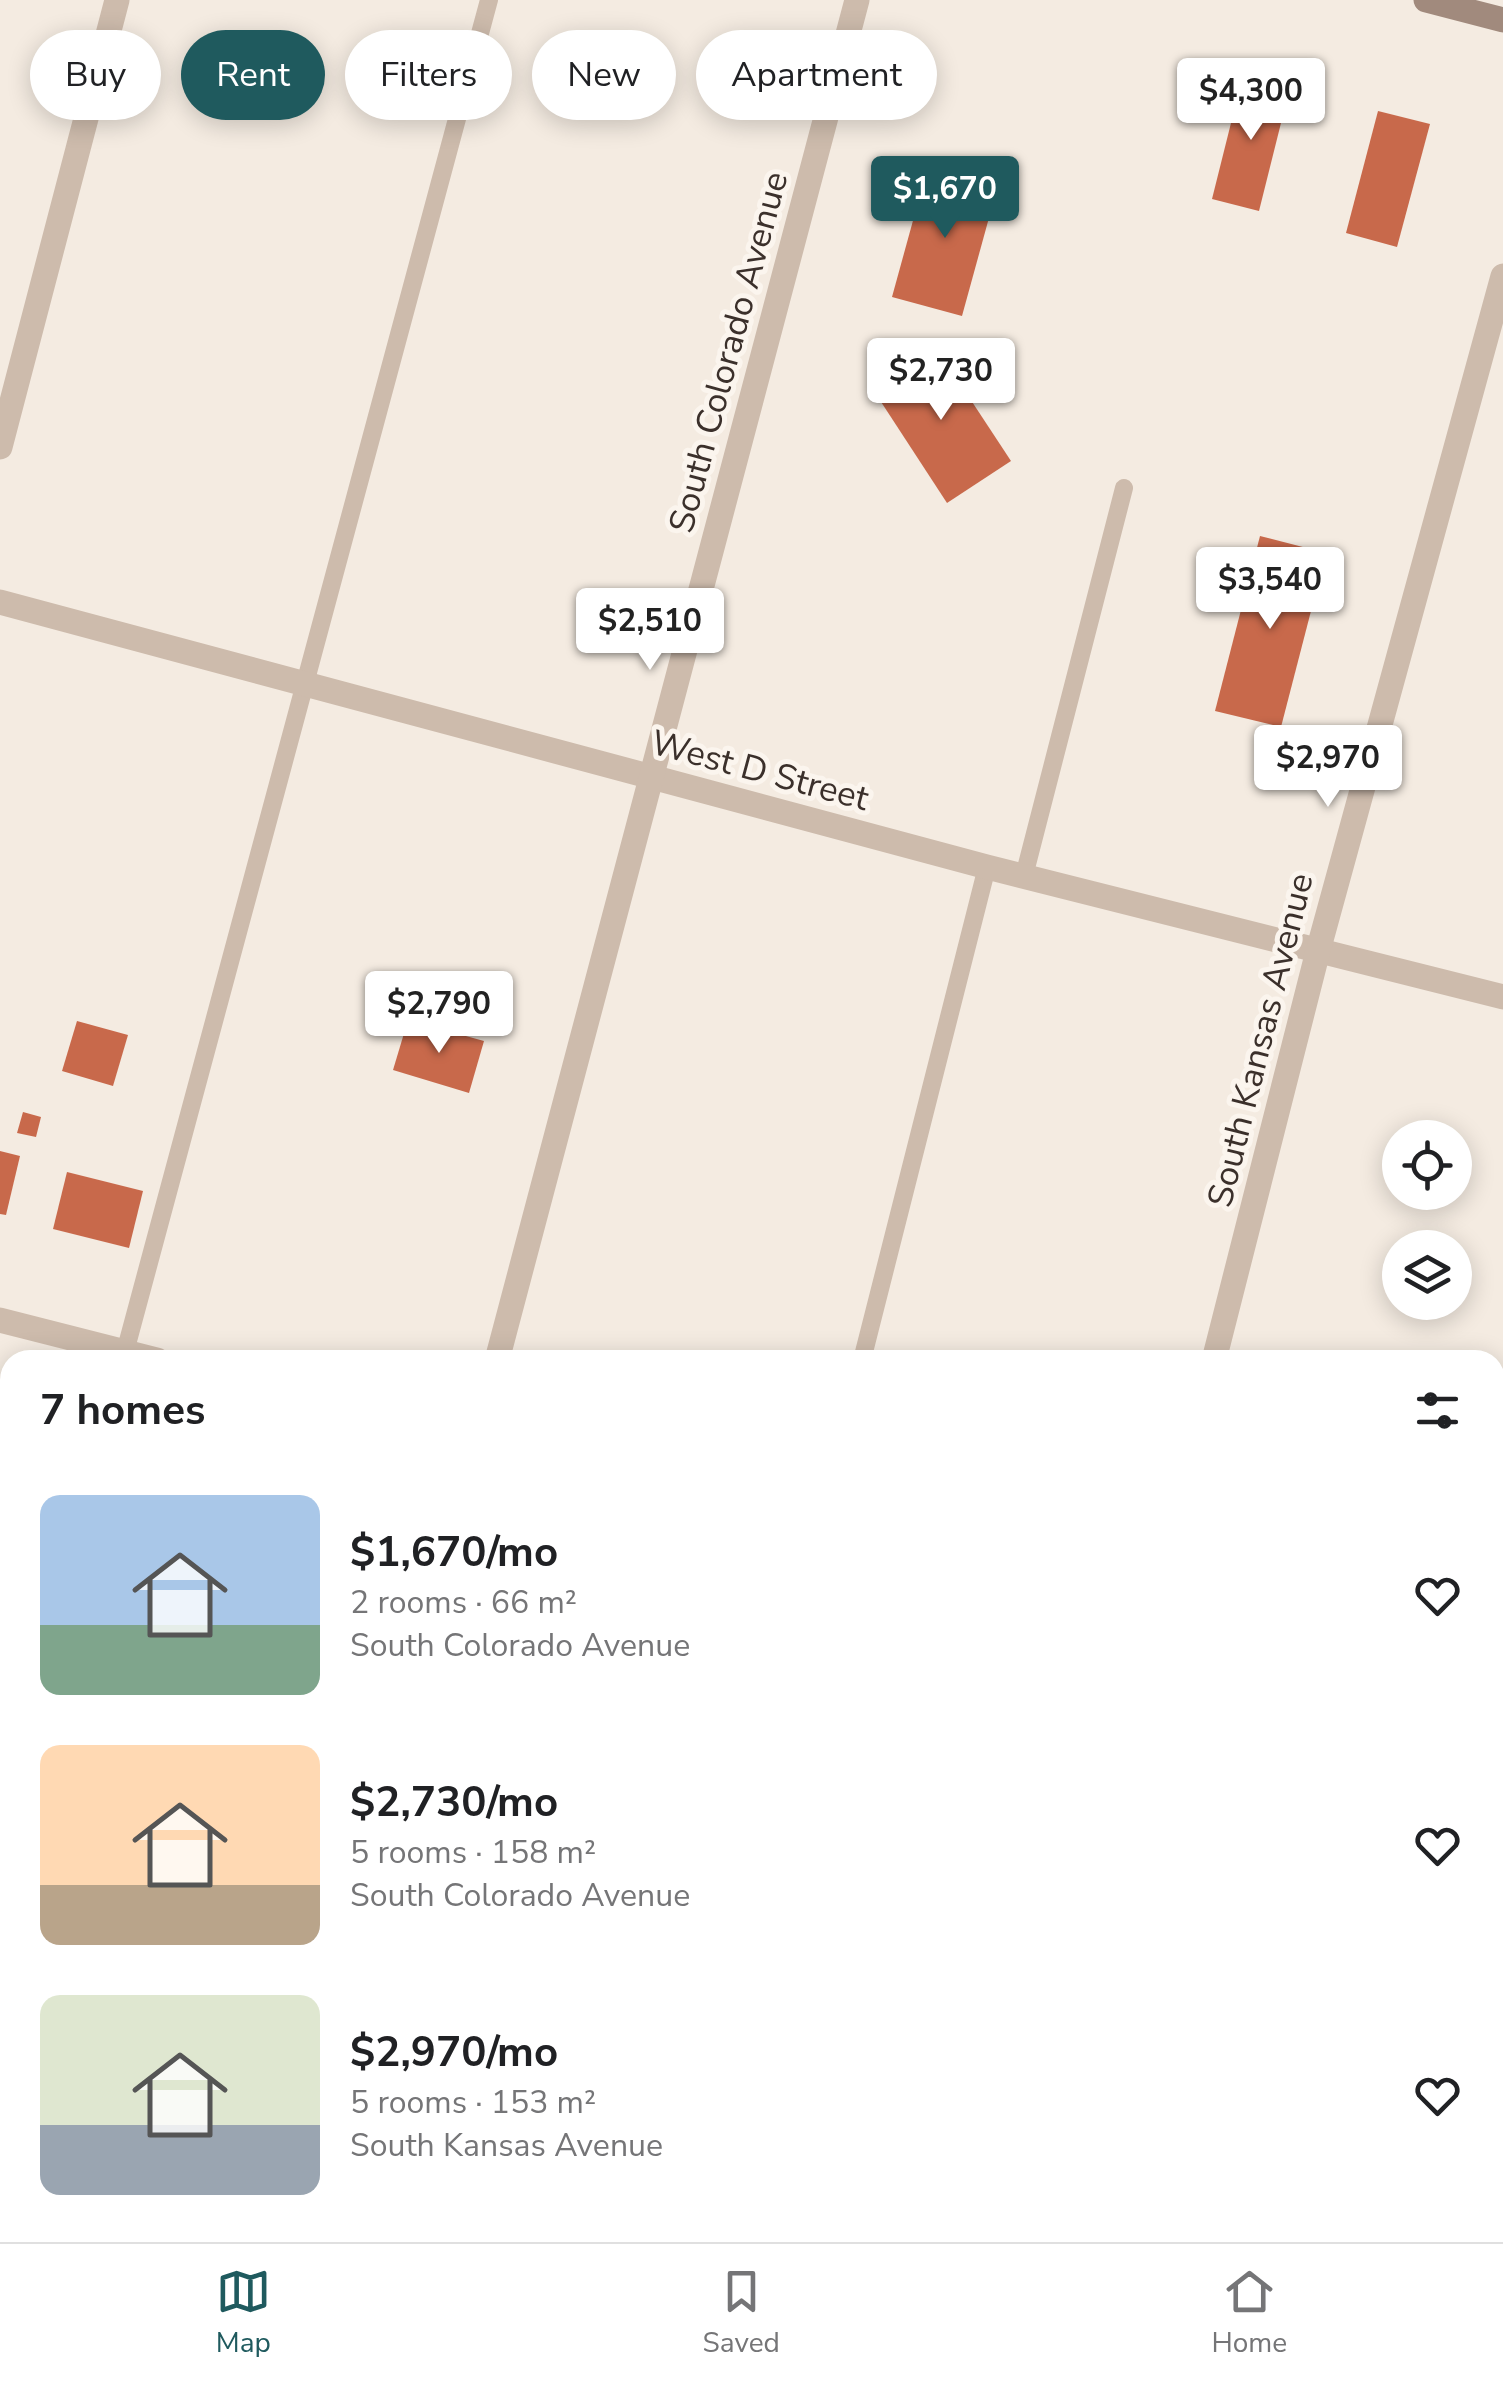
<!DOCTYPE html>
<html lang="en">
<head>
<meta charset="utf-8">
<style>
	body { margin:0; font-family:"Nunito Sans",sans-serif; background:#f6f6f6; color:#202124; height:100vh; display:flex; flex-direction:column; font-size:38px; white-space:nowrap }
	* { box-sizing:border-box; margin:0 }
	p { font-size:32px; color:#757577 }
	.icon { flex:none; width:55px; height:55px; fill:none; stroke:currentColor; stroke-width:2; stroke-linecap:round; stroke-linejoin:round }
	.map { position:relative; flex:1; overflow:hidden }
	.panel { position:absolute; left:0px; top:1350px; width:1505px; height:892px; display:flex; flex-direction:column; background:#fff; border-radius:30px 30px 0 0; box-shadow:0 5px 25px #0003 }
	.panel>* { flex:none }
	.guide { position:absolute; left:30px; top:30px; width:1000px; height:90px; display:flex; gap:20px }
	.buttons { position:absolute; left:1382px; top:1120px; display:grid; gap:20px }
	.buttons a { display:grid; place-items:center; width:90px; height:90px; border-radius:50%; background:#fff; box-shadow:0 5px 25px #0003; font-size:50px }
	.price { position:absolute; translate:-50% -85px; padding:0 22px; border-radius:10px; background:#fff; color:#222; font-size:32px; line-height:65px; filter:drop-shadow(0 2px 5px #0008) }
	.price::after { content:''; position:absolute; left:50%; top:60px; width:30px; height:22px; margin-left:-15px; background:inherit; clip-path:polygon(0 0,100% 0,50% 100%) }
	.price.selected { background:#1f5a5e; color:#fff }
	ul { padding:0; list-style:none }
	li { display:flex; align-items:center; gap:30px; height:250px; padding:0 40px }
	li span { display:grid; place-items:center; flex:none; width:280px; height:200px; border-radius:20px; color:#555 }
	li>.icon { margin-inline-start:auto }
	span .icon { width:120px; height:120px; fill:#fffc; stroke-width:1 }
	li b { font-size:42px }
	h2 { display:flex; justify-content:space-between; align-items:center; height:120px; padding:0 40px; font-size:42px }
	.chip { padding:0 35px; border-radius:45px; background:#fff; box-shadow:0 5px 25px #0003; font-size:35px; line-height:90px }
	.chip.selected { background:#1f5a5e; color:#fff }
	.menu { display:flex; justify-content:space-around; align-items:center; height:140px; border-top:2px solid #e0e0e0; background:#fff; font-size:28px; color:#757577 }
	.menu a { display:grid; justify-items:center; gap:5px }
	.menu .selected { color:#1f5a5e }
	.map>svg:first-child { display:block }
	.building { fill:#c8694b }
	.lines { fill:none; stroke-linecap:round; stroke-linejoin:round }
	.lane { stroke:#cdbbac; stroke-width:18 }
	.street { stroke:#cdbbac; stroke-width:25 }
	.secondary { stroke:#a18a7d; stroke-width:25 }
	.labels { text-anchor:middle; stroke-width:10; stroke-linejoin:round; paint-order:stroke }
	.street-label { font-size:35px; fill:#3b302b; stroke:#fbf5ee }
</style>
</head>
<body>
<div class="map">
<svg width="1503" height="2242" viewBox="0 0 1503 2242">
	<rect width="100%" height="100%" fill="#f4ebe1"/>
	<g class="building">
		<polygon points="1243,75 1290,87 1259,211 1212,199"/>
		<polygon points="1378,111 1430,124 1397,247 1346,233"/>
		<polygon points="928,166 998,185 962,316 892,297"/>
		<polygon points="934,344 1011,461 947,503 870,385"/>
		<polygon points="1260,536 1326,553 1281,727 1215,711"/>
		<polygon points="408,1020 484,1041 469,1093 393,1070"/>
		<polygon points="77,1021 128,1035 113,1086 62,1071"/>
		<polygon points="23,1112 41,1117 36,1137 17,1133"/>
		<polygon points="0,1151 20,1156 6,1215 0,1214"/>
		<polygon points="67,1172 143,1191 129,1248 53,1229"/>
		<polygon points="75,2232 166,2232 164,2242 73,2242"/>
	</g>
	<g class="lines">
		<g class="lane">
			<polyline points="1024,876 1124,488"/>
			<polyline points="125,1352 489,0"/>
			<polyline points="862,1360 987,867"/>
			<polyline points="0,1548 10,1558"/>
			<polyline points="1495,1678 1503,1648"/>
			<polyline points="1358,2242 1360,2232"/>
		</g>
		<g class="street">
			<polyline points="0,447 117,0"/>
			<polyline points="0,602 987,867 1503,997"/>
			<polyline points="0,1320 157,1360"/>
			<polyline points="497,1360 857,0"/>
			<polyline points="1214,1360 1318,951 1503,276"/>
			<polyline points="1495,1703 1503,1705"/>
			<polyline points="805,2232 837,2242"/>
			<polyline points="264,2242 266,2232"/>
			<polyline points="997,2242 1000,2232"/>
		</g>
		<polyline class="secondary" points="1426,0 1503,20"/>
	</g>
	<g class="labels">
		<g class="street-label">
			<text transform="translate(728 352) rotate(-75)" y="12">South Colorado Avenue</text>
			<text transform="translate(760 770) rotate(15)" y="12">West D Street</text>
			<text transform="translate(1260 1040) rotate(-76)" y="12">South Kansas Avenue</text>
		</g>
	</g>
</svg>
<div class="buttons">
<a><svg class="icon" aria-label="locate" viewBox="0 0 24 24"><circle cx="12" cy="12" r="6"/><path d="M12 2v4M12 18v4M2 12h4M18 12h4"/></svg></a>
<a><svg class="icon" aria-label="layers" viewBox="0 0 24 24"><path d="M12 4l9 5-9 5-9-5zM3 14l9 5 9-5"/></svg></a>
</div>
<b class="price" style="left:1251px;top:143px">$4,300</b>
<b class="price selected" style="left:945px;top:241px">$1,670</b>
<b class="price" style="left:941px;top:423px">$2,730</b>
<b class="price" style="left:1270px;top:632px">$3,540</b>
<b class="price" style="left:650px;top:673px">$2,510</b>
<b class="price" style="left:1328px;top:810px">$2,970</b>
<b class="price" style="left:439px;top:1056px">$2,790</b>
<div class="guide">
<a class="chip">Buy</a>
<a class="chip selected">Rent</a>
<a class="chip">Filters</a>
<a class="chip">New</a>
<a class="chip">Apartment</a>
</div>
<section class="panel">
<h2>7 homes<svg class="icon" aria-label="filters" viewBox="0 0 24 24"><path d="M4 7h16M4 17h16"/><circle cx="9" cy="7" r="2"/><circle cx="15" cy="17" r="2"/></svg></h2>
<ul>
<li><span style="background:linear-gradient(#a9c7e8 65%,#7fa58c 0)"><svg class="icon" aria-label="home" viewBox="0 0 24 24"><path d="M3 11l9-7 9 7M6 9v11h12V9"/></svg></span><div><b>$1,670/mo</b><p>2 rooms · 66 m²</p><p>South Colorado Avenue</p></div><svg class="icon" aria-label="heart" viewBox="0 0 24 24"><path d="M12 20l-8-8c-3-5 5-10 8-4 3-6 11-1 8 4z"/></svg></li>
<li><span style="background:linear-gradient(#ffd9b3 70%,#b9a48a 0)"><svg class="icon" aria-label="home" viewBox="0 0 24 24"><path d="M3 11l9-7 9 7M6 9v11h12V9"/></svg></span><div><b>$2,730/mo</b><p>5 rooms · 158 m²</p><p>South Colorado Avenue</p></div><svg class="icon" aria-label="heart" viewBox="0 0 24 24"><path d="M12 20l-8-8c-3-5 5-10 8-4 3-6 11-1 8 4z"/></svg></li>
<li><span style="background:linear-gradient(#dfe7d0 65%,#9aa5b1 0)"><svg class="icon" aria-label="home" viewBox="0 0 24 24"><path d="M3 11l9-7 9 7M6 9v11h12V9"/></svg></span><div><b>$2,970/mo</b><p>5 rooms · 153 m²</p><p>South Kansas Avenue</p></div><svg class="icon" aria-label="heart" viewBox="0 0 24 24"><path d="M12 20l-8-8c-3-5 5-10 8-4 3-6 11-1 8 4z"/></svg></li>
</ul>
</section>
</div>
<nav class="menu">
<a class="selected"><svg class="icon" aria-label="map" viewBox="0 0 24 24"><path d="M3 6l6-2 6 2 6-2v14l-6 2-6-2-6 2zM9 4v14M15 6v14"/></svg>Map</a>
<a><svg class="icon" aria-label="saved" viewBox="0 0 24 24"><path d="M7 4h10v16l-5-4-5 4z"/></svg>Saved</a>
<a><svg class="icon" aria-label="home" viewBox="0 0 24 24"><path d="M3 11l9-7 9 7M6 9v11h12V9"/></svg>Home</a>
</nav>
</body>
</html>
